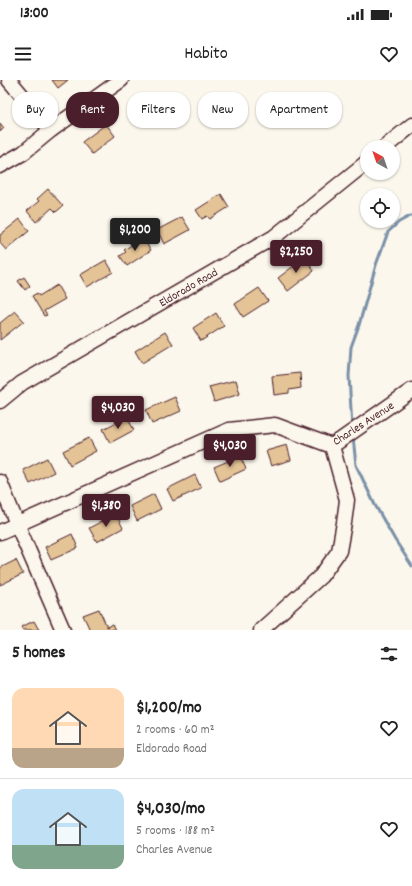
<!DOCTYPE html>
<html lang="en">
<head>
<meta charset="utf-8">
<style>
	body { margin:0; font-family:Dekko,sans-serif; background:#f2f2f2; color:#222; height:100vh; display:flex; flex-direction:column; font-size:15px; white-space:nowrap }
	* { box-sizing:border-box; margin:0 }
	p { font-size:13px; color:#767676 }
	.icon { flex:none; width:22px; height:22px; fill:none; stroke:currentColor; stroke-width:2; stroke-linecap:round; stroke-linejoin:round }
	.map { position:relative; height:550px; overflow:hidden }
	.side { display:flex; flex-direction:column; background:#fff; flex:1 }
	.side>* { flex:none }
	.hud { position:absolute; left:12px; top:12px; width:388px; height:36px; display:flex; gap:8px }
	.needle { width:26px; rotate:320deg }
	.controls { position:absolute; left:360px; top:60px; display:grid; gap:8px }
	.controls a { display:grid; place-items:center; width:40px; height:40px; border-radius:50%; background:#fff; box-shadow:0 1px 3px #0004; font-size:20px }
	.price { position:absolute; translate:-50% -34px; padding:0 9px; border-radius:4px; background:#4a1f2b; color:#fff; font-size:13px; line-height:26px; filter:drop-shadow(0 1px 2px #0008) }
	.price::after { content:''; position:absolute; left:50%; top:24px; width:12px; height:9px; margin-left:-6px; background:inherit; clip-path:polygon(0 0,100% 0,50% 100%) }
	.price.active { background:#222; color:#fff }
	ul { padding:0; list-style:none }
	li { display:flex; align-items:center; gap:12px; height:100px; padding:0 12px }
	li+li { border-top:1px solid #e0e0e0 }
	li span { display:grid; place-items:center; flex:none; width:112px; height:80px; border-radius:12px; color:#555 }
	li>.icon { margin-inline-start:auto }
	span .icon { width:48px; height:48px; fill:#fffc; stroke-width:1 }
	li b { font-size:17px }
	h2 { display:flex; justify-content:space-between; align-items:center; height:48px; padding:0 12px; font-size:17px }
	.pill { padding:0 14px; border-radius:16px; background:#fff; box-shadow:0 1px 3px #0004; font-size:14px; line-height:36px }
	.pill.active { background:#4a1f2b; color:#fff }
	.status { display:flex; justify-content:space-between; align-items:center; height:28px; padding:0 20px; background:#fff; direction:ltr }
	.status svg { height:11px; fill:currentColor }
	header { display:flex; justify-content:space-between; align-items:center; height:52px; padding:0 12px; background:#fff; font-size:18px; font-weight:600 }
	.map>svg:first-child { display:block }
	.lines { fill:none; stroke-linecap:round; stroke-linejoin:round }
	.stream { stroke:#7a90a8; stroke-width:3 }
	.building { fill:#e4c496; stroke:#4a1f2b }
	.minor-casing { stroke:#4a1f2b; stroke-width:17 }
	.minor { stroke:#fbf7ec; stroke-width:14 }
	.labels { text-anchor:middle; stroke-width:3; stroke-linejoin:round; paint-order:stroke }
	.street-label { font-size:12px; fill:#4a1f2b; stroke:#fbf7ec }
</style>
</head>
<body>
<div class="status"><b>13:00</b><svg viewBox="0 0 49 12"><path d="M0 12V9h3v3zM5 12V6h3v6zM10 12V3h3v9zM15 12V0h3v12zM26 1h20v11H26zM47 4h2v5h-2z"/></svg></div>
<header><svg class="icon" aria-label="menu" viewBox="0 0 24 24"><path d="M4 6h16M4 12h16M4 18h16"/></svg>Habito<svg class="icon" aria-label="heart" viewBox="0 0 24 24"><path d="M12 20l-8-8c-3-5 5-10 8-4 3-6 11-1 8 4z"/></svg></header>
<div class="map">
<svg width="412" height="550" viewBox="0 0 412 550">
	<rect width="100%" height="100%" fill="#fbf7ec"/>
	<filter id="ink" filterUnits="userSpaceOnUse"><feTurbulence type="fractalNoise" baseFrequency=".025" numOctaves="2"/><feDisplacementMap in="SourceGraphic" scale="8" xChannelSelector="R" yChannelSelector="G"/><feConvolveMatrix kernelMatrix="1 2 1 2 8 2 1 2 1" color-interpolation-filters="sRGB"/></filter>
	<g filter="url(#ink)">
		<g class="lines">
			<g class="stream">
				<polyline points="352,347 349,296 351,267 359,245 376,185 388,152 399,142 410,136 412,136"/>
				<polyline points="353,357 356,385 375,425 395,460 412,486"/>
			</g>
		</g>
		<g class="building">
			<polygon points="52,0 68,0 58,8"/>
			<polygon points="0,43 4,48 0,52"/>
			<polygon points="106,44 115,56 92,74 82,62"/>
			<polygon points="48,109 63,126 56,132 52,128 36,142 27,131 39,121 37,119"/>
			<polygon points="221,114 229,127 210,139 207,136 202,139 196,130"/>
			<polygon points="182,137 190,150 164,164 157,150"/>
			<polygon points="20,139 29,151 6,170 0,163 0,155"/>
			<polygon points="142,158 151,170 127,186 120,176 126,172 124,170"/>
			<polygon points="304,178 314,191 288,211 278,198"/>
			<polygon points="106,180 113,192 87,207 80,195"/>
			<polygon points="24,197 30,206 25,210 18,201"/>
			<polygon points="57,205 65,219 44,231 47,235 44,236 32,216 37,213 39,216"/>
			<polygon points="259,208 268,221 243,237 235,224"/>
			<polygon points="15,231 24,241 0,260 0,243"/>
			<polygon points="216,233 224,246 201,261 193,248"/>
			<polygon points="165,252 173,264 142,283 135,271"/>
			<polygon points="300,293 301,308 289,310 289,313 274,315 272,296"/>
			<polygon points="236,300 240,314 214,322 209,307"/>
			<polygon points="175,317 181,331 152,344 146,330"/>
			<polygon points="127,337 134,350 110,363 103,349"/>
			<polygon points="89,358 96,371 70,385 63,371"/>
			<polygon points="287,365 291,380 271,386 266,371"/>
			<polygon points="240,376 246,389 220,401 214,387"/>
			<polygon points="47,378 54,392 30,404 23,390"/>
			<polygon points="195,395 201,408 173,421 167,409"/>
			<polygon points="154,414 161,429 137,441 130,426"/>
			<polygon points="116,434 123,448 97,462 89,448"/>
			<polygon points="72,454 78,468 51,480 45,467"/>
			<polygon points="16,480 23,494 0,505 0,488"/>
			<polygon points="99,529 107,547 112,544 115,550 90,550 83,535"/>
			<polygon points="34,541 39,550 23,550 21,547"/>
		</g>
		<g class="lines">
			<g class="minor-casing">
				<g id="minor">
					<polyline points="9,0 51,50"/>
					<polyline points="385,67 412,45"/>
					<polyline points="0,86 23,73 51,50 121,0"/>
					<polyline points="0,321 22,303 274,157 367,82"/>
					<polyline points="0,402 17,444 63,550"/>
					<polyline points="0,452 229,350 275,345 332,366 412,310"/>
					<polyline points="261,550 321,496 339,471 344,443 347,420 332,366"/>
				</g>
			</g>
			<use href="#minor" class="minor"/>
		</g>
	</g>
	<g class="labels">
		<g class="street-label">
			<text transform="translate(188 207) rotate(-30)" y="4">Eldorado Road</text>
			<text transform="translate(363 343) rotate(-33)" y="4">Charles Avenue</text>
		</g>
	</g>
</svg>
<div class="controls">
<a><svg class="needle" viewBox="-14 -14 28 28"><path d="M0-13l5 13h-10z" fill="#e53935"/><path d="M0 13l5-13h-10z" fill="#767676"/></svg></a>
<a><svg class="icon" aria-label="locate" viewBox="0 0 24 24"><circle cx="12" cy="12" r="6"/><path d="M12 2v4M12 18v4M2 12h4M18 12h4"/></svg></a>
</div>
<b class="price active" style="left:135px;top:172px">$1,200</b>
<b class="price" style="left:296px;top:194px">$2,250</b>
<b class="price" style="left:118px;top:350px">$4,030</b>
<b class="price" style="left:230px;top:388px">$4,030</b>
<b class="price" style="left:106px;top:448px">$1,380</b>
<div class="hud">
<a class="pill">Buy</a>
<a class="pill active">Rent</a>
<a class="pill">Filters</a>
<a class="pill">New</a>
<a class="pill">Apartment</a>
</div>
</div>
<section class="side">
<h2>5 homes<svg class="icon" aria-label="filters" viewBox="0 0 24 24"><path d="M4 7h16M4 17h16"/><circle cx="9" cy="7" r="2"/><circle cx="15" cy="17" r="2"/></svg></h2>
<ul>
<li><span style="background:linear-gradient(#ffd9b3 75%,#b9a48a 0)"><svg class="icon" aria-label="home" viewBox="0 0 24 24"><path d="M3 11l9-7 9 7M6 9v11h12V9"/></svg></span><div><b>$1,200/mo</b><p>2 rooms · 60 m²</p><p>Eldorado Road</p></div><svg class="icon" aria-label="heart" viewBox="0 0 24 24"><path d="M12 20l-8-8c-3-5 5-10 8-4 3-6 11-1 8 4z"/></svg></li>
<li><span style="background:linear-gradient(#bfe0f5 70%,#7fa58c 0)"><svg class="icon" aria-label="home" viewBox="0 0 24 24"><path d="M3 11l9-7 9 7M6 9v11h12V9"/></svg></span><div><b>$4,030/mo</b><p>5 rooms · 188 m²</p><p>Charles Avenue</p></div><svg class="icon" aria-label="heart" viewBox="0 0 24 24"><path d="M12 20l-8-8c-3-5 5-10 8-4 3-6 11-1 8 4z"/></svg></li>
</ul>
</section>
</body>
</html>
